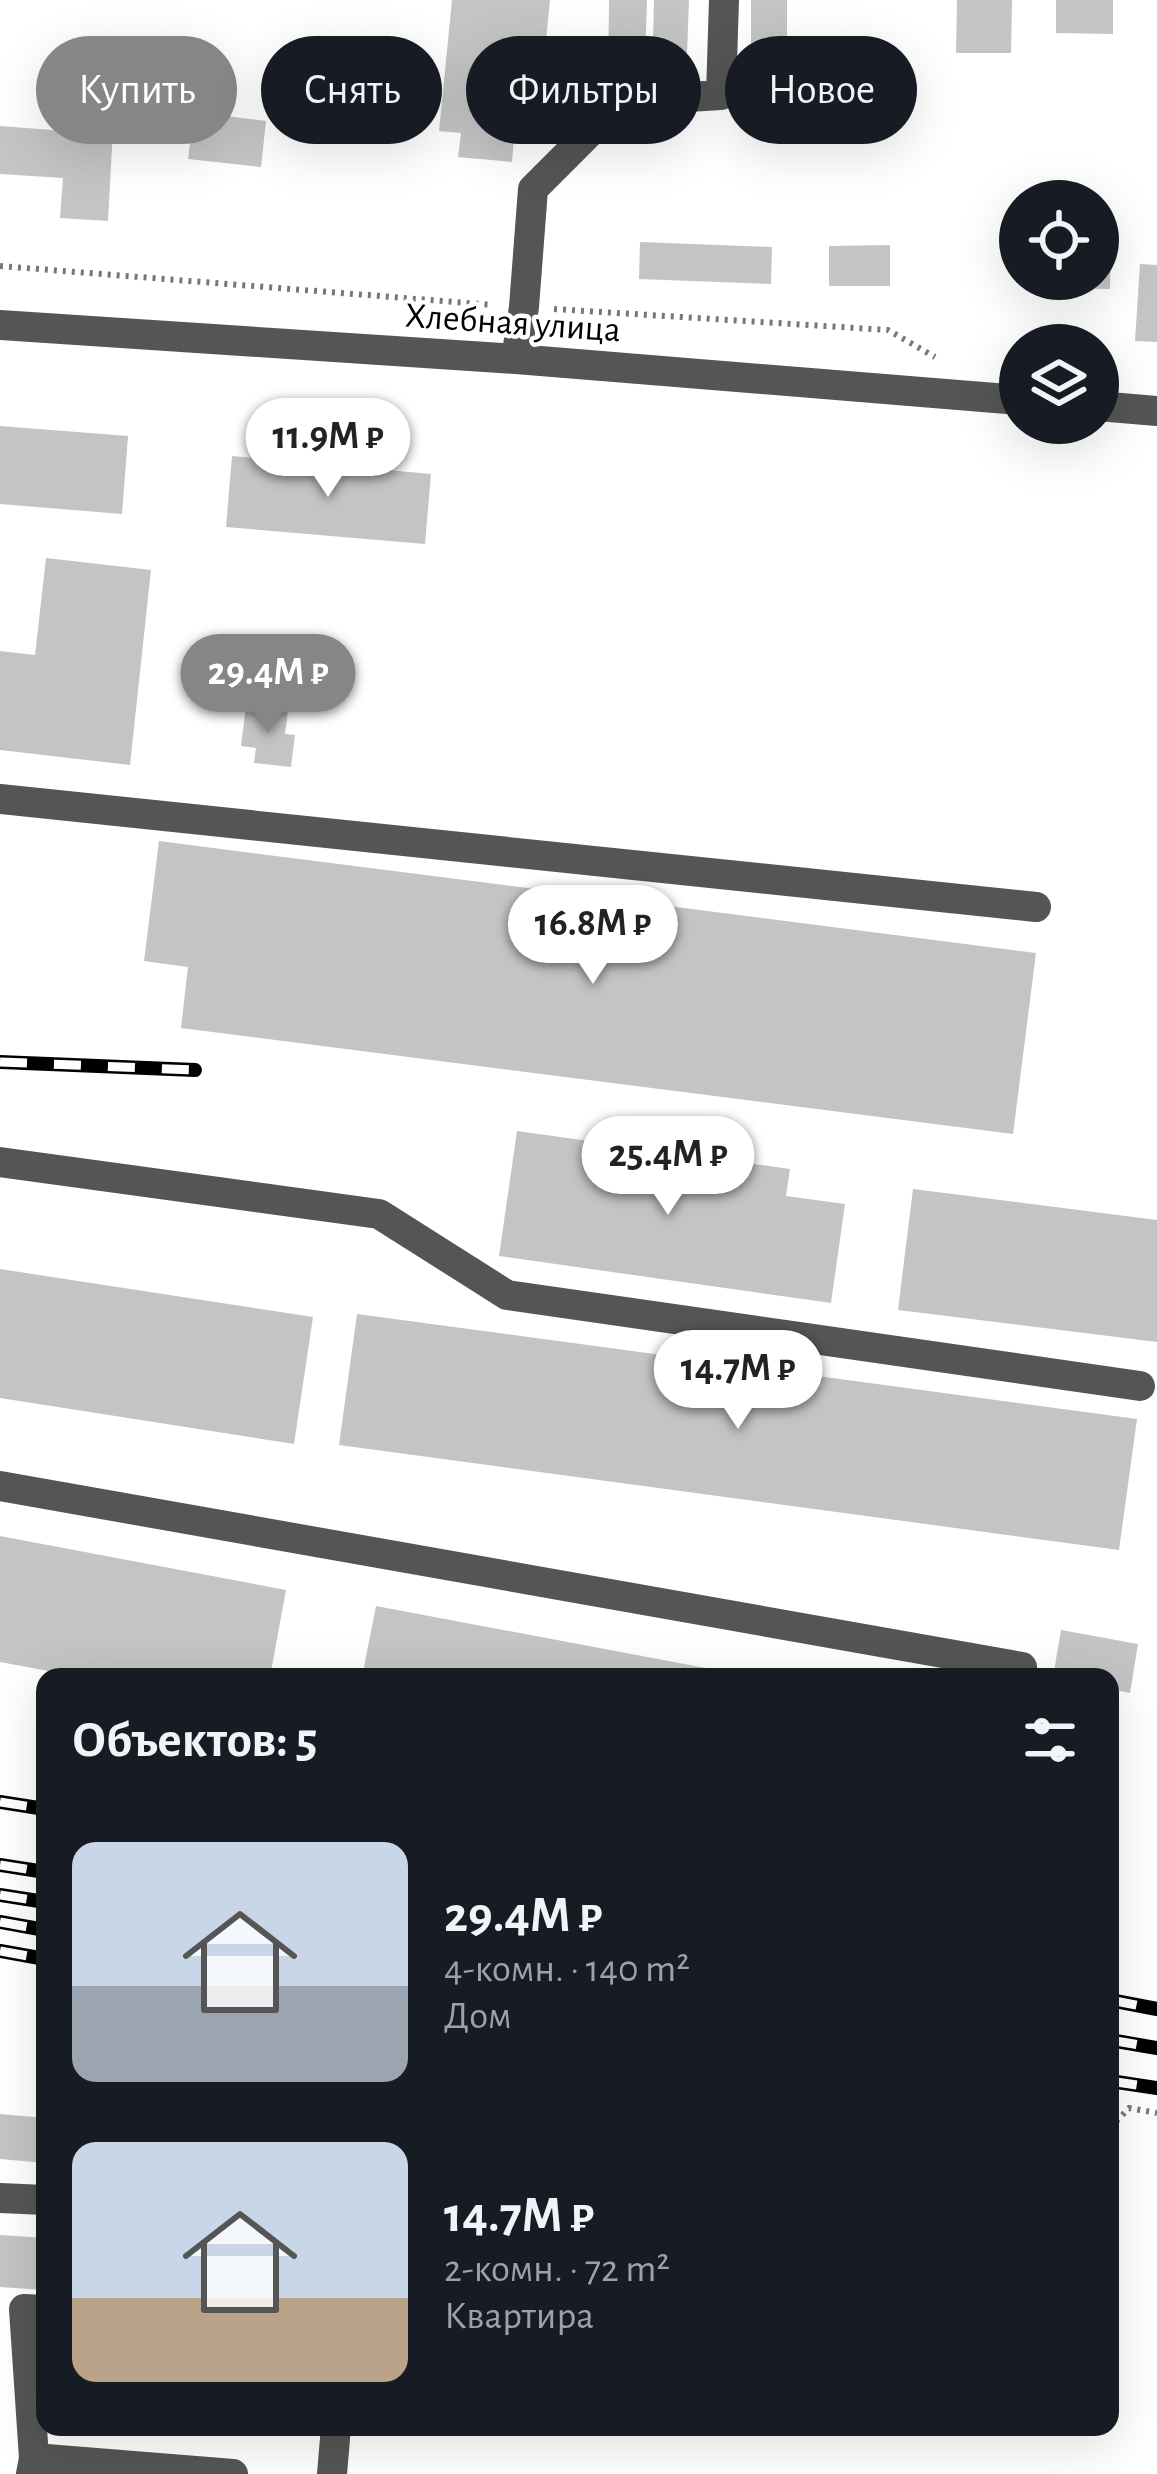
<!DOCTYPE html>
<html lang="ru">
<head>
<meta charset="utf-8">
<style>
	body { margin:0; font-family:"Alegreya Sans",sans-serif; background:#242831; color:#f1f3f6; height:100vh; display:flex; flex-direction:column; font-size:45px; white-space:nowrap }
	* { box-sizing:border-box; margin:0 }
	p { font-size:39px; color:#9ea1a6 }
	.icon { flex:none; width:66px; height:66px; fill:none; stroke:currentColor; stroke-width:2; stroke-linecap:round; stroke-linejoin:round }
	.map { position:relative; flex:1; overflow:hidden }
	.sheet { position:absolute; left:36px; top:1668px; width:1083px; height:768px; display:flex; flex-direction:column; background:#171b24; border-radius:24px; box-shadow:0 12px 48px #0002 }
	.sheet>* { flex:none }
	.guide { position:absolute; left:36px; top:36px; width:1086px; height:108px; display:flex; gap:24px }
	.controls { position:absolute; left:999px; top:180px; display:grid; gap:24px }
	.controls a { display:grid; place-items:center; width:120px; height:120px; border-radius:50%; background:#171b24; box-shadow:0 12px 48px #0002; font-size:60px }
	.price { position:absolute; translate:-50% -102px; padding:0 27px; border-radius:42px; background:#fff; color:#222; font-size:39px; line-height:78px; filter:drop-shadow(0 3px 6px #0008) }
	.price::after { content:''; position:absolute; left:50%; top:72px; width:36px; height:27px; margin-left:-18px; background:inherit; clip-path:polygon(0 0,100% 0,50% 100%) }
	.price.current { background:#858687; color:#fff }
	ul { padding:0; list-style:none }
	li { display:flex; align-items:center; gap:36px; height:300px; padding:0 36px }
	li span { display:grid; place-items:center; flex:none; width:336px; height:240px; border-radius:24px; color:#555 }
	li>.icon { margin-inline-start:auto }
	span .icon { width:144px; height:144px; fill:#fffc; stroke-width:1 }
	li b { font-size:51px }
	h2 { display:flex; justify-content:space-between; align-items:center; height:144px; padding:0 36px; font-size:51px }
	.tag { padding:0 42px; border-radius:54px; background:#171b24; box-shadow:0 12px 48px #0002; font-size:42px; line-height:108px }
	.tag.current { background:#858687; color:#fff }
	.map>svg:first-child { display:block }
	.building { fill:#c4c4c4 }
	.lines { fill:none; stroke-linecap:round; stroke-linejoin:round }
	.path { stroke:#777; stroke-width:6; stroke-dasharray:3 6; stroke-linecap:butt }
	.minor { stroke:#555; stroke-width:30 }
	.rail-casing { stroke:#000; stroke-width:14 }
	.rail { stroke:#fff; stroke-width:9; stroke-dasharray:27; stroke-linecap:butt }
	.labels { text-anchor:middle; stroke-width:9; stroke-linejoin:round; paint-order:stroke }
	.street-label { font-size:36px; fill:#000; stroke:#fff }
</style>
</head>
<body>
<div class="map">
<svg width="1157" height="2474" viewBox="0 0 1157 2474">
	<rect width="100%" height="100%" fill="#fff"/>
	<g class="building">
		<polygon points="452,0 550,0 536,140 514,138 512,162 458,157 461,133 439,131"/>
		<polygon points="609,0 647,0 644,93 608,90"/>
		<polygon points="654,0 689,0 686,79 652,78"/>
		<polygon points="751,0 787,0 787,100 751,99"/>
		<polygon points="957,0 1012,0 1011,53 956,53"/>
		<polygon points="1056,0 1113,0 1113,34 1056,33"/>
		<polygon points="76,98 105,99 114,110 108,221 60,218 63,178 0,174 0,126 65,131 66,107"/>
		<polygon points="194,112 266,121 261,167 188,159"/>
		<polygon points="1098,240 1111,240 1110,289 1045,288 1045,279 1098,279"/>
		<polygon points="640,242 772,247 771,284 639,279"/>
		<polygon points="890,245 890,286 829,286 829,246"/>
		<polygon points="1140,264 1157,265 1157,342 1135,341"/>
		<polygon points="0,426 128,436 122,514 0,504"/>
		<polygon points="232,456 431,474 425,544 226,527"/>
		<polygon points="46,558 151,570 130,765 0,750 0,651 35,655"/>
		<polygon points="246,706 288,711 285,734 295,735 291,767 254,763 256,748 241,746"/>
		<polygon points="159,841 1036,953 1013,1134 181,1028 188,967 144,961"/>
		<polygon points="517,1131 790,1169 786,1196 845,1204 831,1303 499,1256"/>
		<polygon points="913,1189 1157,1220 1157,1342 898,1310"/>
		<polygon points="0,1269 313,1317 294,1444 0,1398"/>
		<polygon points="357,1314 1137,1419 1119,1550 339,1445"/>
		<polygon points="0,1536 286,1590 270,1677 81,1677 0,1662"/>
		<polygon points="376,1606 743,1675 742,1677 362,1677"/>
		<polygon points="1061,1630 1138,1644 1130,1693 1110,1689 1110,1677 1053,1677"/>
		<polygon points="0,2114 45,2118 45,2163 0,2159"/>
		<polygon points="0,2235 45,2238 45,2290 0,2287"/>
		<polygon points="39,2329 45,2329 45,2374 36,2373"/>
	</g>
	<g class="lines">
		<g class="path">
			<polyline points="0,266 493,305"/>
			<polyline points="554,309 888,330 935,357"/>
			<polyline points="1110,2128 1129,2108 1157,2113"/>
		</g>
		<g class="minor">
			<polyline points="0,325 516,359 1020,400"/>
			<polyline points="516,359 524,307 533,189 621,101 721,95 724,0"/>
			<polyline points="1098,406 1157,411"/>
			<polyline points="0,799 1036,907"/>
			<polyline points="0,1162 379,1214 507,1295 1140,1386"/>
			<polyline points="0,1486 1022,1667"/>
			<polyline points="0,2198 45,2200"/>
			<polyline points="34,2458 24,2309 45,2310"/>
			<polyline points="31,2474 34,2458 233,2474"/>
			<polyline points="332,2474 336,2427"/>
		</g>
		<g class="rail-casing">
			<g id="rail">
				<polyline points="0,1062 195,1070"/>
				<polyline points="0,1802 45,1809"/>
				<polyline points="0,1865 45,1872"/>
				<polyline points="0,1895 45,1902"/>
				<polyline points="0,1922 45,1930"/>
				<polyline points="0,1951 45,1959"/>
				<polyline points="1110,2000 1157,2009"/>
				<polyline points="1110,2040 1157,2048"/>
				<polyline points="1110,2081 1157,2088"/>
			</g>
		</g>
		<use href="#rail" class="rail"/>
	</g>
	<g class="labels">
		<g class="street-label">
			<text transform="translate(513 321) rotate(4)" y="13">Хлебная улица</text>
		</g>
	</g>
</svg>
<div class="controls">
<a><svg class="icon" aria-label="locate" viewBox="0 0 24 24"><circle cx="12" cy="12" r="6"/><path d="M12 2v4M12 18v4M2 12h4M18 12h4"/></svg></a>
<a><svg class="icon" aria-label="layers" viewBox="0 0 24 24"><path d="M12 4l9 5-9 5-9-5zM3 14l9 5 9-5"/></svg></a>
</div>
<b class="price" style="left:328px;top:500px">11.9M ₽</b>
<b class="price current" style="left:268px;top:736px">29.4M ₽</b>
<b class="price" style="left:593px;top:987px">16.8M ₽</b>
<b class="price" style="left:668px;top:1218px">25.4M ₽</b>
<b class="price" style="left:738px;top:1432px">14.7M ₽</b>
<div class="guide">
<a class="tag current">Купить</a>
<a class="tag">Снять</a>
<a class="tag">Фильтры</a>
<a class="tag">Новое</a>
</div>
<section class="sheet">
<h2>Объектов: 5<svg class="icon" aria-label="filters" viewBox="0 0 24 24"><path d="M4 7h16M4 17h16"/><circle cx="9" cy="7" r="2"/><circle cx="15" cy="17" r="2"/></svg></h2>
<ul>
<li><span style="background:linear-gradient(#c9d6e8 60%,#9aa5b1 0)"><svg class="icon" aria-label="home" viewBox="0 0 24 24"><path d="M3 11l9-7 9 7M6 9v11h12V9"/></svg></span><div><b>29.4M ₽</b><p>4-комн. · 140 m²</p><p>Дом</p></div></li>
<li><span style="background:linear-gradient(#c9d6e8 65%,#b9a48a 0)"><svg class="icon" aria-label="home" viewBox="0 0 24 24"><path d="M3 11l9-7 9 7M6 9v11h12V9"/></svg></span><div><b>14.7M ₽</b><p>2-комн. · 72 m²</p><p>Квартира</p></div></li>
</ul>
</section>
</div>
</body>
</html>
